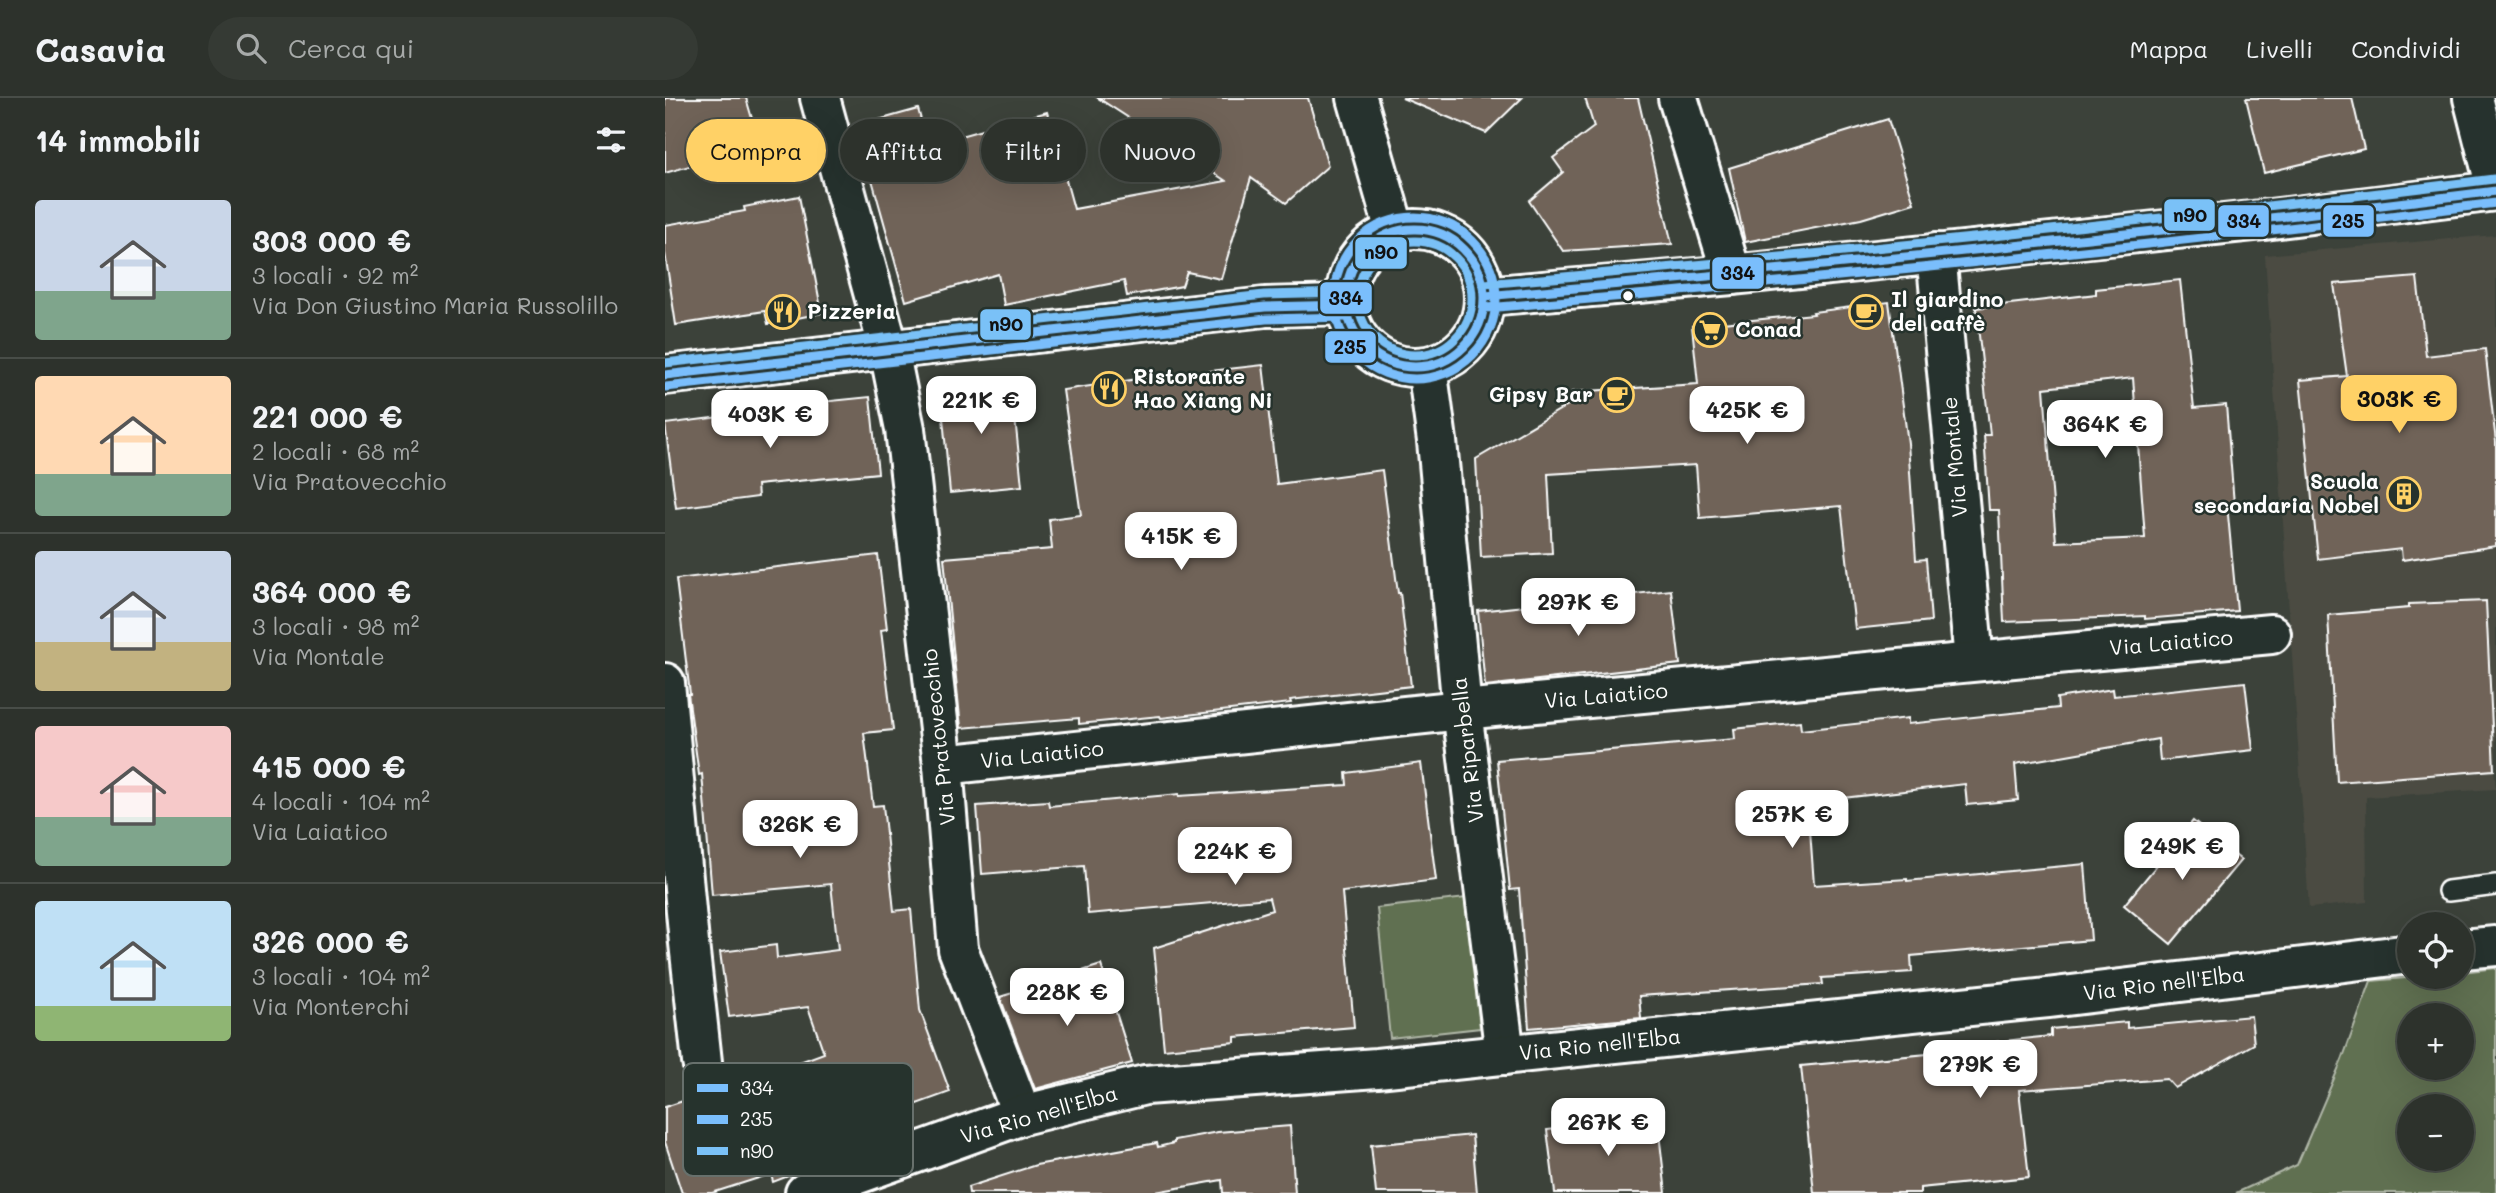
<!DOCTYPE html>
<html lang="it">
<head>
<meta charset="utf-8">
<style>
	body { margin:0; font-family:Mali,sans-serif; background:#353a34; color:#f1f3f6; height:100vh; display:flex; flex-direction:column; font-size:26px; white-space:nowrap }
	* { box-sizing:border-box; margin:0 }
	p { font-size:23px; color:#a7aaa9 }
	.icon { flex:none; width:38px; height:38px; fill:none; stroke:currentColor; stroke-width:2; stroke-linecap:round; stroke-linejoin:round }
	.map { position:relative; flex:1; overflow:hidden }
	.sheet { display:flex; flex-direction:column; background:#2d322c; width:665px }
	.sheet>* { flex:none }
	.banner { position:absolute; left:21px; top:21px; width:665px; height:63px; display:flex; gap:14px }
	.tools { position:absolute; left:1732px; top:814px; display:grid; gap:14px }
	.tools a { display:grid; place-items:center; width:77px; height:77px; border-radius:50%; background:#2d322c; box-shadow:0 7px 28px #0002,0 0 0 2px #484d48; font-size:35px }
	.price { position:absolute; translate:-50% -60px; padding:0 16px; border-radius:14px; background:#fff; color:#222; font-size:23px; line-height:46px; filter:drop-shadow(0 2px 4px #0008) }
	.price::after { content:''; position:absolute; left:50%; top:42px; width:21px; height:16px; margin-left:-10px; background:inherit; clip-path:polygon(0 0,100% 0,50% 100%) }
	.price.active { background:#ffd166; color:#111 }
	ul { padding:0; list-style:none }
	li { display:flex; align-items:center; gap:21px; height:175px; padding:0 35px }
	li+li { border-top:2px solid #484d48 }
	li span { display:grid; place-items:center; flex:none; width:196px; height:140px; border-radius:7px; color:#555 }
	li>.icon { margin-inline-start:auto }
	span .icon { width:84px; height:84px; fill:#fffc; stroke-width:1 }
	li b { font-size:30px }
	h2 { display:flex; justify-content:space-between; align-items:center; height:84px; padding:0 35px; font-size:30px }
	.chip { padding:0 24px; border-radius:32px; background:#2d322c; box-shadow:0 7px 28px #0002,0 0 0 2px #484d48; font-size:24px; line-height:63px }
	.chip.active { background:#ffd166; color:#111 }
	header { display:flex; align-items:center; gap:42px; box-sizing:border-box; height:98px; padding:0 35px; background:#2d322c; border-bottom:2px solid #484d48 }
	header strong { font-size:33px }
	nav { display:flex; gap:38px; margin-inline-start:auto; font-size:24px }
	.search { width:490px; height:63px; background:#353a34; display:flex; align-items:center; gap:18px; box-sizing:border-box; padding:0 24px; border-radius:38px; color:#a7aaa9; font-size:26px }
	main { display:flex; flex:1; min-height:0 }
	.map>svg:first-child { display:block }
	.built { fill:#4b4c43 }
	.green { fill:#616f51; stroke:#b0b7a8; stroke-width:2; fill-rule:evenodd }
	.building { fill:#6f6459; stroke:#fff; stroke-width:2; fill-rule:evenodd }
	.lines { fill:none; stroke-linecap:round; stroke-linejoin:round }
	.lane-casing { stroke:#fff; stroke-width:24 }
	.street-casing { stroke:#fff; stroke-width:44 }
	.secondary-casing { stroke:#fff; stroke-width:44 }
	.lane { stroke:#26332d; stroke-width:19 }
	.street { stroke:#26332d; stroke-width:38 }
	.secondary { stroke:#26332d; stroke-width:38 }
	.bus-1-casing { stroke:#26332d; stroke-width:14 }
	.bus-2-casing { stroke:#26332d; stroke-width:14 }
	.bus-3-casing { stroke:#26332d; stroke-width:14 }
	.bus-1 { stroke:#7abefc; stroke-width:9 }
	.bus-2 { stroke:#7abefc; stroke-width:9 }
	.bus-3 { stroke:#7ac1f7; stroke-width:9 }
	.bus-dot { fill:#fff; stroke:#26332d; stroke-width:2.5 }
	.labels { text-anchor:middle; stroke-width:5; stroke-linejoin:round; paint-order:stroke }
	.poi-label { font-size:21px; font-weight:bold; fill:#fff; stroke:#26332d; text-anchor:start }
	.street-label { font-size:21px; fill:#fff; stroke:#26332d }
	.key { fill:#26332d; stroke:#67706c; stroke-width:2 }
	.key-label { font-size:19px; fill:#fff }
	.line-badge { stroke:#26332d; stroke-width:2.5 }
	.pale-badge-label { font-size:19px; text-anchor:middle; font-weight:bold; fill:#111 }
</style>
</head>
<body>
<header>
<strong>Casavia</strong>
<div class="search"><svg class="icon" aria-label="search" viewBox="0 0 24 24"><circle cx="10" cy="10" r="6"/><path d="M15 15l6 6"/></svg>Cerca qui</div>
<nav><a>Mappa</a><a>Livelli</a><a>Condividi</a></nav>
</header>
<main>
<section class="sheet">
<h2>14 immobili<svg class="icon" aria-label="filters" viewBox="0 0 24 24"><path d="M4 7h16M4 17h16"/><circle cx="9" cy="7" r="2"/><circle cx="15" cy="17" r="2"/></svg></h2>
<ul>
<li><span style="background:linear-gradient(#c9d6e8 65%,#7fa58c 0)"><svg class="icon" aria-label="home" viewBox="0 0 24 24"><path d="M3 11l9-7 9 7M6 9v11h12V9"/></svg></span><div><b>303 000 €</b><p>3 locali · 92 m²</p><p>Via Don Giustino Maria Russolillo</p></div></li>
<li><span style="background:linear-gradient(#ffd9b3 70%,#7fa58c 0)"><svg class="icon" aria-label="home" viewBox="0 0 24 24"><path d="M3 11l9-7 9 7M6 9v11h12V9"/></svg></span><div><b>221 000 €</b><p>2 locali · 68 m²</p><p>Via Pratovecchio</p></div></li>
<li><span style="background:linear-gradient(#c9d6e8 65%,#c2b280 0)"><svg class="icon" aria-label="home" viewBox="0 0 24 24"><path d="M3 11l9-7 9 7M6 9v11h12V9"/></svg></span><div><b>364 000 €</b><p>3 locali · 98 m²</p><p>Via Montale</p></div></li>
<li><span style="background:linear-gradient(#f6c9c9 65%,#7fa58c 0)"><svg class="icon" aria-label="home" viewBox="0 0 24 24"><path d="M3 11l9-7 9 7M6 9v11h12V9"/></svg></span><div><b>415 000 €</b><p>4 locali · 104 m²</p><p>Via Laiatico</p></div></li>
<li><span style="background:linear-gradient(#bfe0f5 75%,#8fb573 0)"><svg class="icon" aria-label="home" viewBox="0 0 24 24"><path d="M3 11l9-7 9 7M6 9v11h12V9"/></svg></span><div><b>326 000 €</b><p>3 locali · 104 m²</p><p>Via Monterchi</p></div></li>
</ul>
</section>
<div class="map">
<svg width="1831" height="1095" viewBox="0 0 1831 1095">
	<rect width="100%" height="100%" fill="#3c423a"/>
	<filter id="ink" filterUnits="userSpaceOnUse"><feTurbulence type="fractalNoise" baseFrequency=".0143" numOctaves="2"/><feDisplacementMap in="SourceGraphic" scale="14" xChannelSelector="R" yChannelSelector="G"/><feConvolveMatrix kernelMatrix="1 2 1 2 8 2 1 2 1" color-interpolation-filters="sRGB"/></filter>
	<g filter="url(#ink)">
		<polygon class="built" points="1831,137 1831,660 1829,672 1831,691 1701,699 1702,804 1644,810 1600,157"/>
		<g class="green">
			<polygon points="801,800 815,930 725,940 712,810"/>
			<path d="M1831 870V1095H1571L1632 1067 1677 962 1706 883 1752 879 1797 878V874ZM1797 917V970H1745V917ZM1797 1008V1060H1745V1008Z"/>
		</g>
		<g class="building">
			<polygon points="0,0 81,0 95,48 0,75"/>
			<polygon points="433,0 643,0 663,68 621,105 586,80 556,181 522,174 517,188 462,198 459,183 339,207 333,176 241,203 192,28 253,11 263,47 382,14 409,111 561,83"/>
			<polygon points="737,0 857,0 821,35"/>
			<polygon points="920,0 973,0 1007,146 898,153 864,103 898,74 888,60 929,29"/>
			<polygon points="1581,0 1687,0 1699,51 1599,75"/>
			<polygon points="1223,21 1249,105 1196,121 1080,144 1064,70"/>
			<polygon points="134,98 157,215 103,226 100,213 11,227 0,155 0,127 80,113 79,109"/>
			<polygon points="1752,179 1761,258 1820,251 1831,344 1831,448 1737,462 1736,451 1653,461 1635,282 1682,278 1669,186"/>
			<path d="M1515 182 1529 310 1561 307 1569 406H1562L1572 513 1480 521V518L1339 524 1334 412H1324L1319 337H1325L1311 210 1431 196V191ZM1468 280 1480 440 1391 444 1379 290Z"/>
			<polygon points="1224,204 1243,345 1251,462 1261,461 1266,523 1190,531 1176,408 1035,420 1031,367 883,376 887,455 816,459 811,361 908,304 907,294 1033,286 1027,228 1149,216 1148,214"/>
			<polygon points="598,267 612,386 717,372 733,495 735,495 746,588 625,602 626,605 496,620 495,618 414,626 414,620 296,630 279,460 387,451 384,421 416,417 398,292 473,281"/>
			<polygon points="346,280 357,388 285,395 275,287"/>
			<polygon points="205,299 213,375 92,387 93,399 11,410 0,326 117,311 116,308"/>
			<polygon points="213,457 222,531 216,532 228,632 199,635 208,708 218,707 229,813 246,811 255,912 285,994 152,1042 160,1064 108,1084 106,1076 47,1095 17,1095 0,1044 0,1009 42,995 43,998 159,955 143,909 64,919 55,854 111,847 112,860 173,852 166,786 47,797 37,676 34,677 23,596 25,596 11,481"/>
			<polygon points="1006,492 1015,566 820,588 813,513"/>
			<polygon points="1821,503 1829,672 1672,684 1663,517 1744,510 1744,506"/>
			<polygon points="1580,584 1588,652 1495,663 1493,641 1350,666 1353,702 1302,707 1300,686 1143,704 1149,787 1242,781 1242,783 1420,766 1426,842 1246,858 1247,874 1157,880 1158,886 974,898 976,920 864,930 854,791 845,792 832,662 1070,641 1069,631 1135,624 1136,632 1243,620 1243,626 1393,610 1392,600 1448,591 1449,598"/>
			<polygon points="756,665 771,782 677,794 689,929 570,939 570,944 499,951 489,850 607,812 604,800 423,816 419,768 317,776 312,708 383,703 384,708 514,696 514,698 682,687 681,675"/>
			<polygon points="1528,723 1576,762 1506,846 1459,807"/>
			<polygon points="436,867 467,965 370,991 335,899"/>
			<polygon points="1586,918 1589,946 1510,990 1502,981 1354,992 1364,1079 1255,1090 1255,1095 1149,1095 1136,968 1273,955 1273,950 1386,938 1386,931 1462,924 1462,930"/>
			<polygon points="992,1018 1001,1095 890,1095 882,1032"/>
			<polygon points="625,1028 630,1095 558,1095 557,1082 485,1095 304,1095 303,1089 371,1067 492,1045 493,1049 509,1045 509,1042 553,1034"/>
			<polygon points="807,1037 812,1095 711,1095 706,1047"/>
		</g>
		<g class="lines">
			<g class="lane-casing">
				<polyline id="lane" points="1783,793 1831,787"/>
			</g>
			<g class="street-casing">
				<g id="street">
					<polyline points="155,0 224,252 240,331 278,667 293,851 357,1017"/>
					<polyline points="692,0 730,133"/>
					<polyline points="1013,0 1067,177"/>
					<polyline points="1808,0 1831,90"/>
					<polyline points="1271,155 1309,563"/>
					<polyline points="762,269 772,343 797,612 840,957"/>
					<polyline points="0,585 24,845 37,964"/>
					<polyline points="278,667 797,612 1606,536"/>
					<polyline points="1797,851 1831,848"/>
					<polyline points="140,1095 357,1017 480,987 712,970 1383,900 1745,856"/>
				</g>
			</g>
			<g class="secondary-casing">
				<g id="secondary">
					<circle cx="750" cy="200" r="69"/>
					<polyline points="820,198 1067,177 1598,122 1831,93"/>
					<polyline points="0,277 600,209 682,207"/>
				</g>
			</g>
			<use href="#lane" class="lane"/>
			<use href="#street" class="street"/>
			<use href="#secondary" class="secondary"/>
			<g class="bus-1-casing">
				<g id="bus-1">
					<circle cx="750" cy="200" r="69"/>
					<path d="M820 198C1158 169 1495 135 1831 93"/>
					<polyline points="0,277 600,209 682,207"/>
				</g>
			</g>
			<g class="bus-2-casing">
				<g id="bus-2">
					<circle cx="750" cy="200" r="81"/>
					<path d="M821 210C1158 182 1495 147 1831 105"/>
					<polyline points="1,289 601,221 682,219"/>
				</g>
			</g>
			<g class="bus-3-casing">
				<g id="bus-3">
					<circle cx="750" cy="200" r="57"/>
					<path d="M819 186C1156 157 1493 123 1829 81"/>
					<polyline points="0,265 599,197 682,195"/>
				</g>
			</g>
			<use href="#bus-1" class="bus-1"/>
			<use href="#bus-2" class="bus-2"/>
			<use href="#bus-3" class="bus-3"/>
		</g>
	</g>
	<defs>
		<g id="restaurant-ring" transform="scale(1.75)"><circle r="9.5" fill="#26332d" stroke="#ffd166" stroke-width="1.5"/><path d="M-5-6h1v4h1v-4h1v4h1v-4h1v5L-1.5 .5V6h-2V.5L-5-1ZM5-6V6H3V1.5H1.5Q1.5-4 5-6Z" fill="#ffd166"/></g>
		<g id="cafe-ring" transform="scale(1.75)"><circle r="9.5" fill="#26332d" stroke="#ffd166" stroke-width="1.5"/><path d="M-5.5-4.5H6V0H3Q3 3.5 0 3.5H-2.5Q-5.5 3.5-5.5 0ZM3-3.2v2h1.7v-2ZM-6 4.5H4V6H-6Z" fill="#ffd166"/></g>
		<g id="supermarket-ring" transform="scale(1.75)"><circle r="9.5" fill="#26332d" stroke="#ffd166" stroke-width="1.5"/><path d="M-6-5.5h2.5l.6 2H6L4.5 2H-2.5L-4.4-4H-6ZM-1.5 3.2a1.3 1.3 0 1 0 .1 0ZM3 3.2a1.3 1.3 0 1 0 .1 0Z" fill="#ffd166"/></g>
		<g id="building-ring" transform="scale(1.75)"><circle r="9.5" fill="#26332d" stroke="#ffd166" stroke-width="1.5"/><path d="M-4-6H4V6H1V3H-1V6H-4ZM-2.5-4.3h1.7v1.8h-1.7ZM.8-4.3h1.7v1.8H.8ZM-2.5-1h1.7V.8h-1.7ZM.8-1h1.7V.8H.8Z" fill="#ffd166"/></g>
	</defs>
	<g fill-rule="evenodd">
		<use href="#restaurant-ring" x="118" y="214"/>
		<use href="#cafe-ring" x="1201" y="214"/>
		<use href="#supermarket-ring" x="1045" y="232"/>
		<use href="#restaurant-ring" x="444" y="291"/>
		<use href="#cafe-ring" x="952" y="297"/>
		<use href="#building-ring" x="1739" y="396"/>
	</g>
	<circle class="bus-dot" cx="963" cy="198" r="6"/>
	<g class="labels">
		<g class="poi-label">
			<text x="1226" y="209">Il giardino<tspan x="1226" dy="24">del caffè</tspan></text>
			<text x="142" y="221">Pizzeria</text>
			<text x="1070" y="239">Conad</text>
			<text x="468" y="286">Ristorante<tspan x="468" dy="24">Hao Xiang Ni</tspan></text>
			<text x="928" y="304" text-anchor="end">Gipsy Bar</text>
			<text x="1714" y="391" text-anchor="end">Scuola<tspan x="1714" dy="24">secondaria Nobel</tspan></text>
		</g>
		<g class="street-label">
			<text transform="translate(1290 359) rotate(-95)" y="7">Via Montale</text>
			<text transform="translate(1506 545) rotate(-5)" y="7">Via Laiatico</text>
			<text transform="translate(941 598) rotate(-5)" y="7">Via Laiatico</text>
			<text transform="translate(274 639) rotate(-96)" y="7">Via Pratovecchio</text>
			<text transform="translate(803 652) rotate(-97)" y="7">Via Riparbella</text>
			<text transform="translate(377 657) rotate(-6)" y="7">Via Laiatico</text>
			<text transform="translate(1499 886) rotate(-7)" y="7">Via Rio nell'Elba</text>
			<text transform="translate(935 947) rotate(-6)" y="7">Via Rio nell'Elba</text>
			<text transform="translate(374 1017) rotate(-16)" y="7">Via Rio nell'Elba</text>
		</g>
	</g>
	<rect x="18" y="965" width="230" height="113" rx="10" class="key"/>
	<rect x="32" y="986" width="31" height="8" fill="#7abefc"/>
	<rect x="32" y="1017" width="31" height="9" fill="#7abefc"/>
	<rect x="32" y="1049" width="31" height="8" fill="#7ac1f7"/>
	<g class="key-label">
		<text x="75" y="997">334</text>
		<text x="75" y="1028">235</text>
		<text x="75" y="1060">n90</text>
	</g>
	<g class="line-badge">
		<rect x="1498" y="100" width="53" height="34" rx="7" fill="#7ac1f7"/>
		<rect x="1657" y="106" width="53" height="34" rx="7" fill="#7abefc"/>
		<rect x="1552" y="106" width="53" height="34" rx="7" fill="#7abefc"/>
		<rect x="689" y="138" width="54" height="34" rx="7" fill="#7ac1f7"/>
		<rect x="1046" y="158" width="54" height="34" rx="7" fill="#7abefc"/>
		<rect x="654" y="183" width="54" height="34" rx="7" fill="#7abefc"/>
		<rect x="314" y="210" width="53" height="33" rx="7" fill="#7ac1f7"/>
		<rect x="659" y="232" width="53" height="34" rx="7" fill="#7abefc"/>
	</g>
	<g class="pale-badge-label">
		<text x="1525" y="124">n90</text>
		<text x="1683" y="130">235</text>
		<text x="1579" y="130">334</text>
		<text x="716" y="161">n90</text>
		<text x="1073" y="182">334</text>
		<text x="681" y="207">334</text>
		<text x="341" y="233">n90</text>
		<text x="685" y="256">235</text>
	</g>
</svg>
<div class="tools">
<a><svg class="icon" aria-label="locate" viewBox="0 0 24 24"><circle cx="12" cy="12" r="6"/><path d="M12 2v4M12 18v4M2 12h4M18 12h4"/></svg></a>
<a>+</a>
<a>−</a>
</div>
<b class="price active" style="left:1734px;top:337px">303K €</b>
<b class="price" style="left:316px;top:338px">221K €</b>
<b class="price" style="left:1082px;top:348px">425K €</b>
<b class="price" style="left:105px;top:352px">403K €</b>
<b class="price" style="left:1440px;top:362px">364K €</b>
<b class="price" style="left:516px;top:474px">415K €</b>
<b class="price" style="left:913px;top:540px">297K €</b>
<b class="price" style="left:1127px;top:752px">257K €</b>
<b class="price" style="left:135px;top:762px">326K €</b>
<b class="price" style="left:1517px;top:784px">249K €</b>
<b class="price" style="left:570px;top:789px">224K €</b>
<b class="price" style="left:402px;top:930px">228K €</b>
<b class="price" style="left:1315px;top:1002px">279K €</b>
<b class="price" style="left:943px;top:1060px">267K €</b>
<div class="banner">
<a class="chip active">Compra</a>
<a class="chip">Affitta</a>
<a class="chip">Filtri</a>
<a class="chip">Nuovo</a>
</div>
</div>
</main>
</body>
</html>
